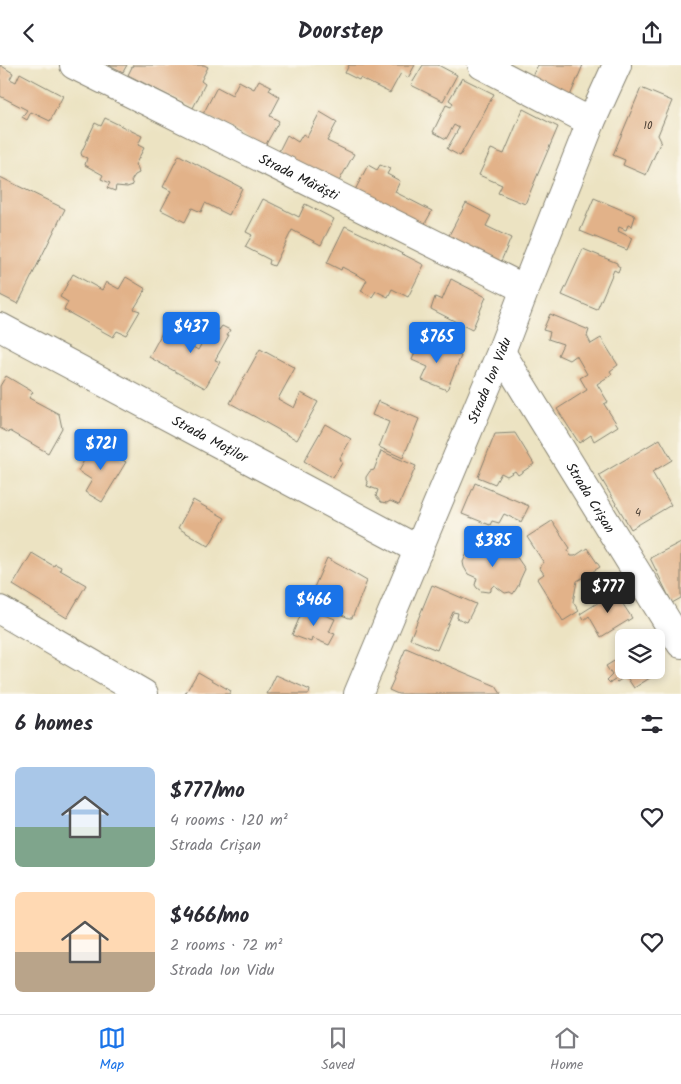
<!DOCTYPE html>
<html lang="en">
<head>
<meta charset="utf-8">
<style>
	body { margin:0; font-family:Kalam,sans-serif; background:#f2f2f3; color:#2b2b33; height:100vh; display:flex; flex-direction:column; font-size:19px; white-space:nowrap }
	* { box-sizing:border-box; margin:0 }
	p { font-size:16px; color:#7c7c81 }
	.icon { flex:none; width:28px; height:28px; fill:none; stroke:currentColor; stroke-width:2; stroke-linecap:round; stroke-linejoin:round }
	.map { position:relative; height:629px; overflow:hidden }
	.sheet { display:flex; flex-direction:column; background:#fff; flex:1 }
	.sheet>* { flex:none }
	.buttons { position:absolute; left:615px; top:564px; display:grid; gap:10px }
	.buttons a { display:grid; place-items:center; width:50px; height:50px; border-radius:8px; background:#fff; box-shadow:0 2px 8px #0003; font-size:25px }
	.price { position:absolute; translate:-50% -42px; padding:0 11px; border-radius:5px; background:#1a73e8; color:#fff; font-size:16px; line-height:32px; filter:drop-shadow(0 1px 2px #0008) }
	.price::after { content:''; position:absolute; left:50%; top:30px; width:15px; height:11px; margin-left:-8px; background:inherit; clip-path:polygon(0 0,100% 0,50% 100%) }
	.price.current { background:#222; color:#fff }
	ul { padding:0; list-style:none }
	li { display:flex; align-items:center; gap:15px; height:125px; padding:0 15px }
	li span { display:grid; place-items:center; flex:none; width:140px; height:100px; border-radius:8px; color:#555 }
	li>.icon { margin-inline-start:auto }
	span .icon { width:60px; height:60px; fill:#fffc; stroke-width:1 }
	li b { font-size:21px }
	h2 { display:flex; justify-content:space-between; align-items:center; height:60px; padding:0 15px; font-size:21px }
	header { display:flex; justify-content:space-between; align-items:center; height:65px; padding:0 15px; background:#fff; font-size:22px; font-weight:700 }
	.tabs { display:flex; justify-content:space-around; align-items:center; height:70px; border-top:1px solid #e1e1e2; background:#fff; font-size:14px; color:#7c7c81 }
	.tabs a { display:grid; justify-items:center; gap:2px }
	.tabs .current { color:#1a73e8 }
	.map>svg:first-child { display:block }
	.building { fill:#e2b289 }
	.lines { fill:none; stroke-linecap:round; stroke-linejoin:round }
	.street-casing { stroke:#84806f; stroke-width:30 }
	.street { stroke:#fff; stroke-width:28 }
	.labels { text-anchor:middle; stroke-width:4.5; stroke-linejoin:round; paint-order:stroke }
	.number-label { font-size:11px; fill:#4e4237 }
	.street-label { font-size:14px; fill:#1c1c1c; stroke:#fbf7ec }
</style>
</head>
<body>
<header><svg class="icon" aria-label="back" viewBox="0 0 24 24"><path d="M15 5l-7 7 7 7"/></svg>Doorstep<svg class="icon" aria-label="share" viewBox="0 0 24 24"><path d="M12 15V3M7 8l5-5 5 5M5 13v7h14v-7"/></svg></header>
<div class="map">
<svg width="681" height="629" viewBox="0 0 681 629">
	<rect width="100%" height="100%" fill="#fbf7ec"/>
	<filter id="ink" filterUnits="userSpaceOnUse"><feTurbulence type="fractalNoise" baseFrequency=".02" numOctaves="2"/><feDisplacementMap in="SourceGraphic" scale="10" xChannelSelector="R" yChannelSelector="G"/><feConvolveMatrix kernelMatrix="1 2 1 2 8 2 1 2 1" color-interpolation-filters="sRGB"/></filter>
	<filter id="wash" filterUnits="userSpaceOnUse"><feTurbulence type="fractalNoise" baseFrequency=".0096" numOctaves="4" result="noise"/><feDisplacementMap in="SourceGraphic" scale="20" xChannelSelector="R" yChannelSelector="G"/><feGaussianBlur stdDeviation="1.12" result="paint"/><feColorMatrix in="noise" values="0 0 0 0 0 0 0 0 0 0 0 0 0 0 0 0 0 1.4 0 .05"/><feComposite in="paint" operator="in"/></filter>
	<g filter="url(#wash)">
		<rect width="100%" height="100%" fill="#ece3c2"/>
		<g id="blocks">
			<g class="building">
				<polygon points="0,0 13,8 10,14 16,17 20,8 63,31 50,56 31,47 27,55 22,52 27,45 0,31"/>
				<polygon points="109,0 127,0 123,7"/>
				<polygon points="133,0 204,0 208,2 201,16 205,19 193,43 128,10"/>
				<polygon points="349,0 415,0 408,13 401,8 390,28 360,13 359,15 345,8"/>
				<polygon points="423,0 438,0 457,10 443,36 411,20"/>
				<polygon points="538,0 583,0 570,31 569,31 532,11"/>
				<polygon points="462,13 494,29 460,91 447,84 459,63 454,60 446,74 433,67 446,40 451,42 453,38 449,35"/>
				<polygon points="259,15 271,21 269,25 280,32 270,51 279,56 265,81 203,49 217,22 232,30 239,16 254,24"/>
				<polygon points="641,23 672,36 658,70 661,76 646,110 623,100 625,95 613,90"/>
				<polygon points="523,44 558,62 525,139 498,128 502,120 479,110 491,84 504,89"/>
				<polygon points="320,47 337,57 327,76 354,89 338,118 278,88 287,70 298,77 303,69 307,72"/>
				<polygon points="105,53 142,71 138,80 144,83 135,100 137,101 139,108 135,110 131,116 133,120 127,122 116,121 115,126 107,123 110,118 101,114 103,110 85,100 87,93 82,91 81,88 95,58 101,61"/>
				<polygon points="179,90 242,123 229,150 205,138 201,147 192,143 185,157 161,145 171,126 163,122"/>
				<polygon points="368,100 377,105 380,100 390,104 387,109 400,116 395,127 432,146 423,162 354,127"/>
				<polygon points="0,112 65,144 18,239 0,230"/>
				<polygon points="594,133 634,150 635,152 632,161 628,160 626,165 619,162 618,166 632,173 627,185 580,166"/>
				<polygon points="263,134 299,152 305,139 334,154 321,180 292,165 274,201 269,199 270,195 245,182 252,170 246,167"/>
				<polygon points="466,138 491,151 486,161 511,173 499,201 447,174"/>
				<polygon points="345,161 385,180 424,200 408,232 392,224 388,232 376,226 372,232 361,226 367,215 342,202 341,205 327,198"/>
				<polygon points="583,184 617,198 617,200 620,202 618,207 614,205 597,245 562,230"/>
				<polygon points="73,209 102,225 106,217 119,224 126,212 146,224 134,244 140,246 126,270 117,266 113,272 64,245 68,237 60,232"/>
				<polygon points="451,214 486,232 472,265 431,244 435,232 442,235"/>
				<polygon points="550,249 589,265 587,271 591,279 601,273 618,300 610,306 612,309 597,319 608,337 604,339 618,361 594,376 591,370 579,378 557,344 587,325 580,313 587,309 576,290 569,295 558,290 563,279 548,274 550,267 543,265"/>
				<polygon points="172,261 190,270 186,278 198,285 211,261 219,265 222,261 230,265 227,270 229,270 215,295 220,297 205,323 149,292 163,266 168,268"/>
				<polygon points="420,274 461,291 447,325 422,315 428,302 412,295"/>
				<polygon points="260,284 295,303 278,334 294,343 301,328 318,337 297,375 230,338"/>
				<polygon points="6,311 33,327 29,333 59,349 62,363 48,388 10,366 9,368 0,363 0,321"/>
				<polygon points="378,336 419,354 403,393 379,382 389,357 372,350"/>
				<polygon points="325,359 351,374 340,393 342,398 333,413 304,396"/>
				<polygon points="515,368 534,399 518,410 515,406 507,411 501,408 495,419 478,412 495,369"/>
				<polygon points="660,374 672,395 652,407 671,440 631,464 599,410"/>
				<polygon points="94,378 126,397 102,437 85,427 92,415 78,406"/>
				<polygon points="381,386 416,401 399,440 390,436 387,438 381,437 376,431 378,425 367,421 368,418 366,415 366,412 370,406 374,405"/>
				<polygon points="475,418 529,441 521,457 504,449 499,458 492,456 490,460 462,449"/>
				<polygon points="193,435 225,453 209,481 178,463"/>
				<polygon points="552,456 570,483 568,486 571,491 575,491 587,483 600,502 577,516 573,537 579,546 563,556 537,514 544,509 539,502 544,498 527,472"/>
				<polygon points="474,473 516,491 525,504 520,515 518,521 513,529 510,527 505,528 494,520 491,523 491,526 488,527 481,526 477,523 475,520 477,513 468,509 464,502 463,497"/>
				<polygon points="681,477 681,533 672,538 650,493"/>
				<polygon points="32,488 52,500 54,501 55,499 61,502 60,505 86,520 67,553 13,520"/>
				<polygon points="327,493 367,516 352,553 349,553 308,536"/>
				<polygon points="432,520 476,539 467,557 457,553 458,548 453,547 437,585 410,574"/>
				<polygon points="615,527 632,553 601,572 589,551 584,555 580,549"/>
				<polygon points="304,542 335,554 329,567 335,569 329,580 312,573 311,577 292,570"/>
				<polygon points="406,583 496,621 501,629 398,629 389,625 394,614 393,613"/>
				<polygon points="624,590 624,605 656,605 656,592 664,604 634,623 626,611 617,617 615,615 610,618 607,615 612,610 606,601"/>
				<polygon points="198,607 231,626 229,629 185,629"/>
				<polygon points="276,610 310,625 309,629 267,629"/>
			</g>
		</g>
	</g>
	<g filter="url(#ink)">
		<use href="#blocks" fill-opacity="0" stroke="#84806f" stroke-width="1"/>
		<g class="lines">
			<g class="street-casing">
				<g id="street">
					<path id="s1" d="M74 0 525 224"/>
					<polyline points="482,0 591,57"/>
					<path id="s2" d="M0 262 419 485"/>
					<path id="s3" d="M501 287 681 579"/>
					<polyline points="0,545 144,629"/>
					<path id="s4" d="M358 629 501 287 525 224 591 57 617 0"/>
				</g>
			</g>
			<use href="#street" class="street"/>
		</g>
	</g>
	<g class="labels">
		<g class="number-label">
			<text x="648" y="64">10</text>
			<text x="638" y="451">4</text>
		</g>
		<g class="street-label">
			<text dy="5" stroke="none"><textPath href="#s1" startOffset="251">Strada Mărăști</textPath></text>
			<text dy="5" stroke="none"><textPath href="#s4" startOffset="340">Strada Ion Vidu</textPath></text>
			<text dy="5" stroke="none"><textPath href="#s2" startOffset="238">Strada Moților</textPath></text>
			<text dy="5" stroke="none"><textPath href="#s3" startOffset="171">Strada Crișan</textPath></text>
		</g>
	</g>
</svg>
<div class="buttons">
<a><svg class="icon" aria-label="layers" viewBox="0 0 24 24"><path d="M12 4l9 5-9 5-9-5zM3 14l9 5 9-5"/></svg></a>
</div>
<b class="price" style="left:191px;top:289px">$437</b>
<b class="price" style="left:437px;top:299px">$765</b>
<b class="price" style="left:101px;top:406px">$721</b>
<b class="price" style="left:493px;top:503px">$385</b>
<b class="price current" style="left:608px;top:549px">$777</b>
<b class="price" style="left:314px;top:562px">$466</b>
</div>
<section class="sheet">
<h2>6 homes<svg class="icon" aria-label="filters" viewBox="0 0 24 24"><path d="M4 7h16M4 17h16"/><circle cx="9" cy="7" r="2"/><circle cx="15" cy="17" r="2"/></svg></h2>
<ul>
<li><span style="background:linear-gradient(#a9c7e8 60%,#7fa58c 0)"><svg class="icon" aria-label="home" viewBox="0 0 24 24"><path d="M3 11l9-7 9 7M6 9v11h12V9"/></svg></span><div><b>$777/mo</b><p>4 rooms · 120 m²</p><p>Strada Crișan</p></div><svg class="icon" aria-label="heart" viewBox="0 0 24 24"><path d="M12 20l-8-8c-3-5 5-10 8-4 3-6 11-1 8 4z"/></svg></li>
<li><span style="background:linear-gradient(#ffd9b3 60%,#b9a48a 0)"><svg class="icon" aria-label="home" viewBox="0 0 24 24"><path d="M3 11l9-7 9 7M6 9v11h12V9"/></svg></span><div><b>$466/mo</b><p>2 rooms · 72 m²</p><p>Strada Ion Vidu</p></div><svg class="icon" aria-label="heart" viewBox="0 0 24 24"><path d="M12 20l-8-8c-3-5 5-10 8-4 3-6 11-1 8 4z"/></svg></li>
</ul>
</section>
<nav class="tabs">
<a class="current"><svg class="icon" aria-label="map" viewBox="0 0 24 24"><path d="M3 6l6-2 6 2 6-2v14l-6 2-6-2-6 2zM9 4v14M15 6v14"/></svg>Map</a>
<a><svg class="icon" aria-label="saved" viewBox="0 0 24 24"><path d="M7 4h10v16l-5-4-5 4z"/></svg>Saved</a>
<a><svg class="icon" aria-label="home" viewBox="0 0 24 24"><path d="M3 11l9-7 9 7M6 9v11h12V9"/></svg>Home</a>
</nav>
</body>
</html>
